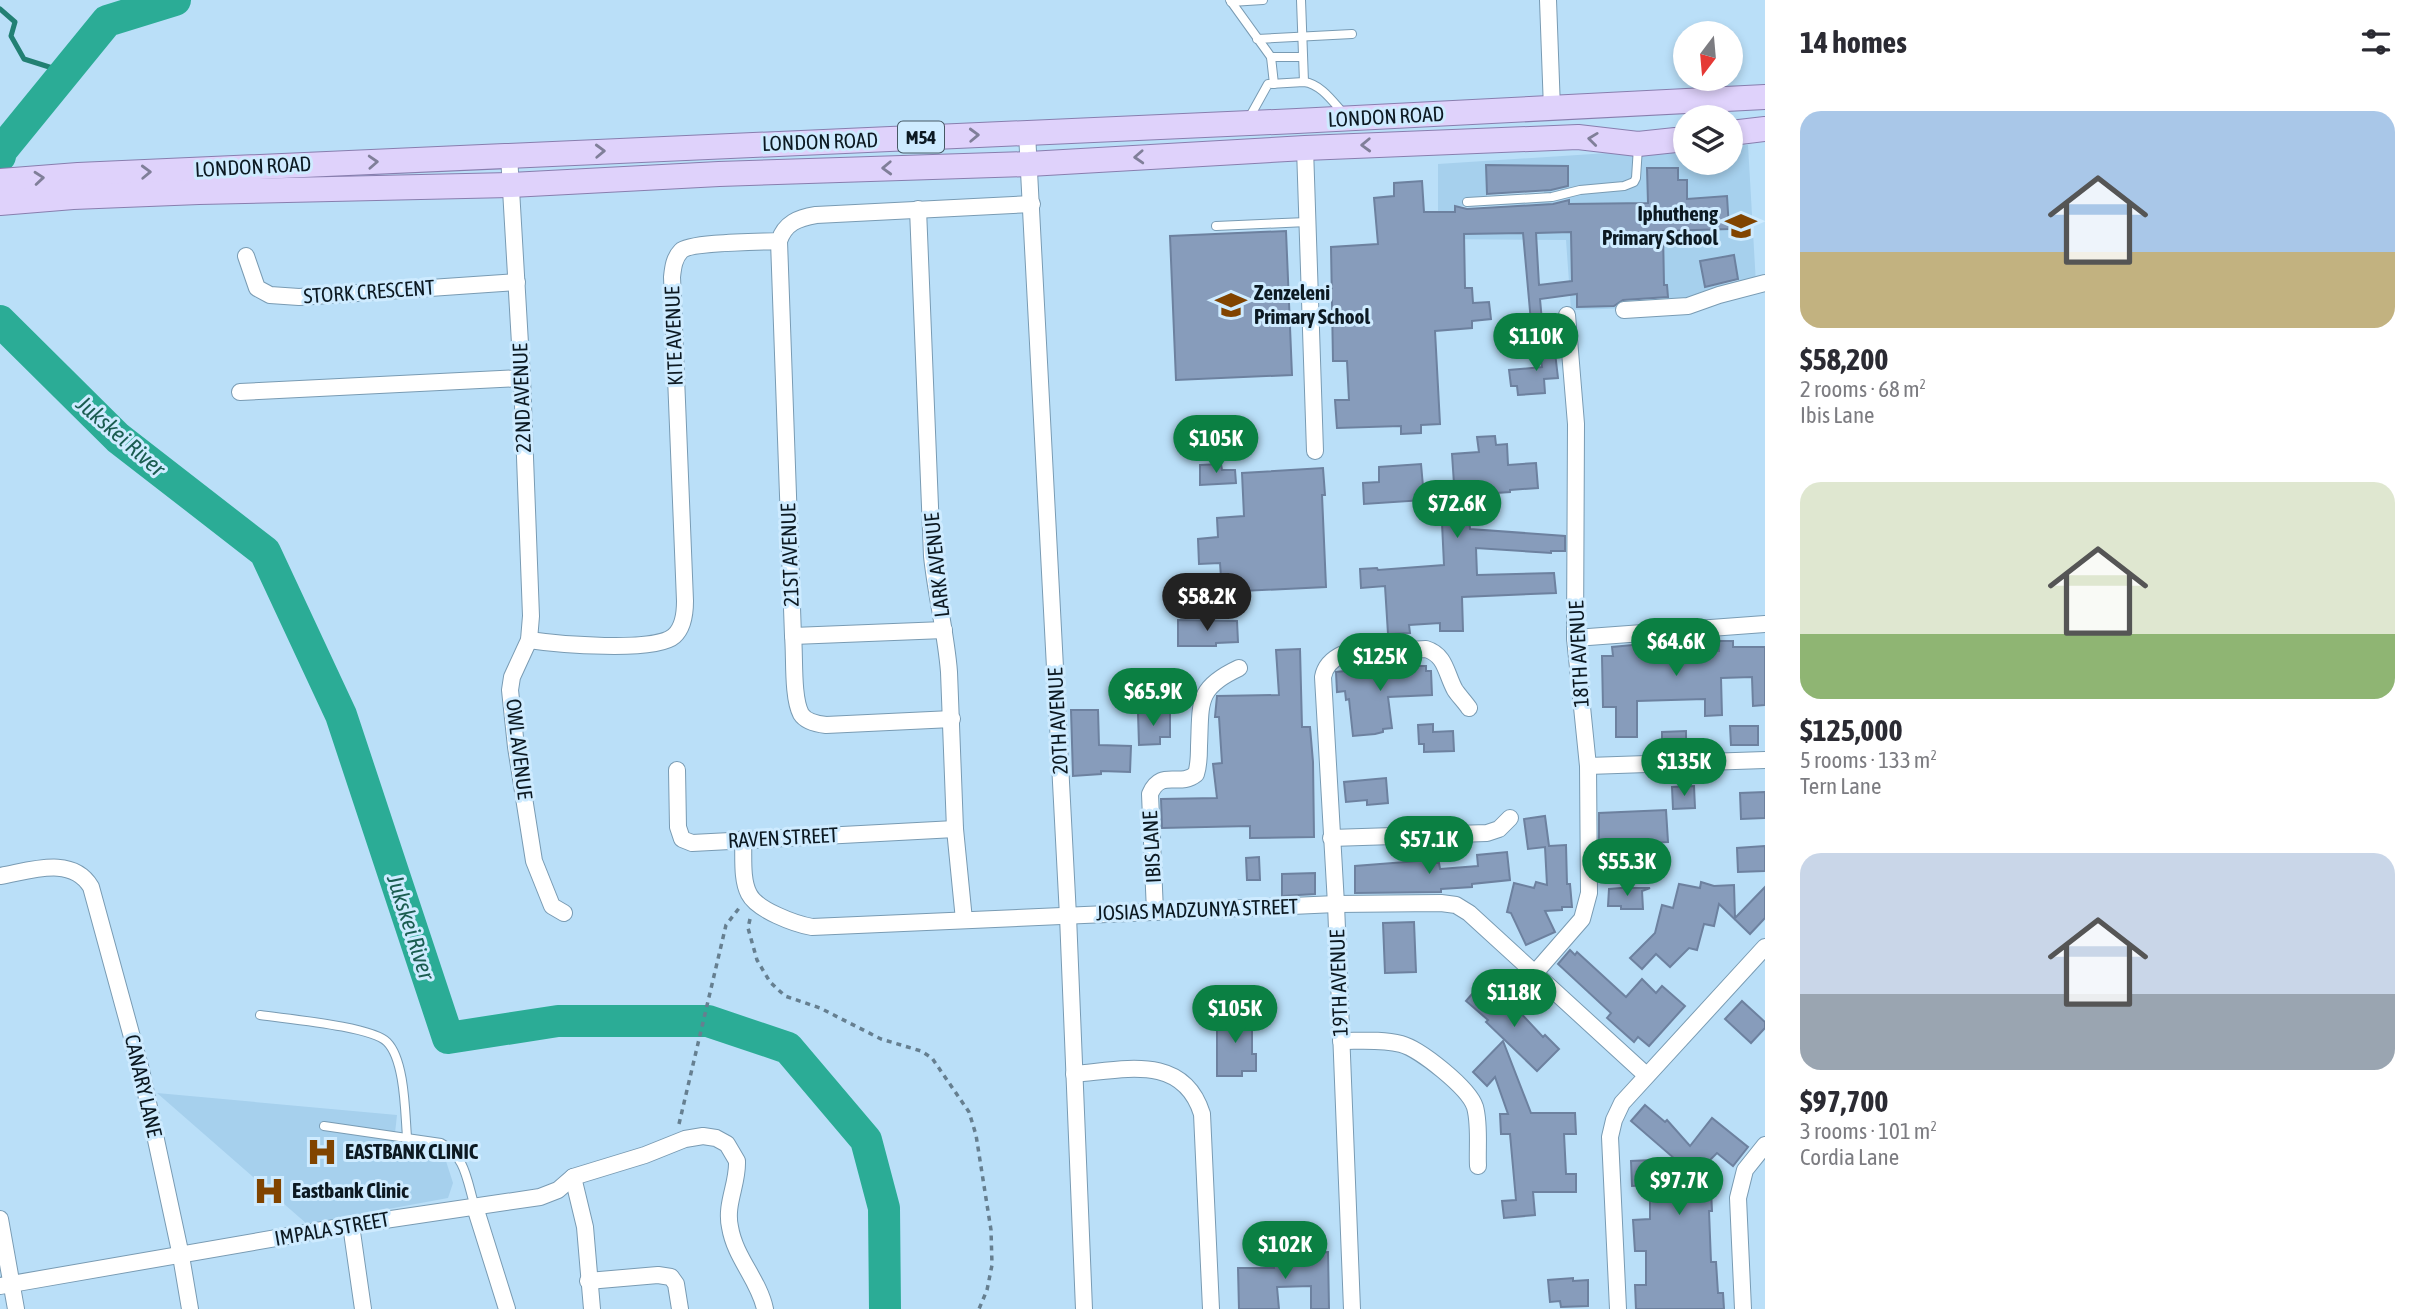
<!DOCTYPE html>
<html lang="en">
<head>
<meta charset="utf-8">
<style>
	body { margin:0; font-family:"Asap Condensed",sans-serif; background:#f2f2f3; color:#2b2b33; height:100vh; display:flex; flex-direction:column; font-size:26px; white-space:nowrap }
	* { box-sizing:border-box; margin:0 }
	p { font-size:23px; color:#7c7c81 }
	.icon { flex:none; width:38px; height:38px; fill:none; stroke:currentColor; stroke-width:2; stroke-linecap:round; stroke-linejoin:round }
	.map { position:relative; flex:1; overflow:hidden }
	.sheet { display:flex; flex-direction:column; background:#fff; width:665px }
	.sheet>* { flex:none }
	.needle { width:46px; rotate:196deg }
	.tools { position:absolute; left:1673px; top:21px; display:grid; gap:14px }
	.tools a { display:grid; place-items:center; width:70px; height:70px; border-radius:50%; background:#fff; box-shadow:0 4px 10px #0003; font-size:35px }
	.price { position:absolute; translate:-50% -60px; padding:0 16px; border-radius:24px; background:#0b8043; color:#fff; font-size:23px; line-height:46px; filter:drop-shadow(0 2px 4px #0008) }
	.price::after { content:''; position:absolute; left:50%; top:42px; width:21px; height:16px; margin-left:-10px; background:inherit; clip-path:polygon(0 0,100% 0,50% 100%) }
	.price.active { background:#222; color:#fff }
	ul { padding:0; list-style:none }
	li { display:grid; align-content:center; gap:14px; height:371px; padding:0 35px }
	li span { display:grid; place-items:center; height:217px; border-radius:21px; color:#555 }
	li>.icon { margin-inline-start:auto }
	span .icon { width:126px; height:126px; fill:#fffc; stroke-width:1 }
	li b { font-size:30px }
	h2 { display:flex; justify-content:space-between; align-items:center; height:84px; padding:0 35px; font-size:30px }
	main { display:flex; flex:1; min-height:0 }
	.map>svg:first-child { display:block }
	.built { fill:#a6d0ed; fill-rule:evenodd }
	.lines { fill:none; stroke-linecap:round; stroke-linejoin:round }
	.stream { stroke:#228073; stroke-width:5 }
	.river { stroke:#2bac96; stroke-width:32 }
	.building { fill:#879cbb; stroke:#6d819f; stroke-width:2; fill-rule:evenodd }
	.lane-casing { stroke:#799bb3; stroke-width:10 }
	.street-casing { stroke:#799bb3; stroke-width:18 }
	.primary-casing { stroke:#887eae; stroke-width:26 }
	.path { stroke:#667f90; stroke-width:3.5; stroke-dasharray:5 5; stroke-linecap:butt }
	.lane { stroke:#fff; stroke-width:8 }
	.street { stroke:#fff; stroke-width:16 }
	.primary { stroke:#dfd2fb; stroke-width:24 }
	.oneway { stroke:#807f99 }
	.labels { text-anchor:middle; stroke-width:6; stroke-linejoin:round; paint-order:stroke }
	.shield { fill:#ceebff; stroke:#465864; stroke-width:2 }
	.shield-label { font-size:19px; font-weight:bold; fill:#0c1922 }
	.street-label { font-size:21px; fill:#0c1922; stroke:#ceebff }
	.poi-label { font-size:21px; font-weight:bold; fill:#0c1922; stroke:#ceebff; text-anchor:start }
	.water-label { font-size:23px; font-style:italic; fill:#1b5d51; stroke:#ceebff }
</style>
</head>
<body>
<main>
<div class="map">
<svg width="1765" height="1309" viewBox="0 0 1765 1309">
	<rect width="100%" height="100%" fill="#badff8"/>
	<g class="built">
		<path d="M1748 145 1756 284 1667 307 1571 310 1566 240 1438 239V164L1685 148V163H1731V146ZM1544 165V195L1487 196V165ZM1568 166V186L1549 187 1548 167ZM1648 168H1678V180H1687V191L1648 192ZM1727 196 1729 228 1701 230 1699 198ZM1685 202V230L1618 231 1619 253H1664V279L1572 280V253L1608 252V231L1448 234 1445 223V212H1455L1456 206ZM1734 255 1738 281 1705 287 1700 261ZM1667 285V305L1577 307V287Z"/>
		<polygon points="157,1093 397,1115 394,1142 446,1161 453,1183 448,1198 307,1224"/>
	</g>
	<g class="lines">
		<polyline class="stream" points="0,9 15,22 11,36 24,59 65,72"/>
		<g class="river">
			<polyline points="0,156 1,151 107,21 175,0"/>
			<polyline points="0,321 118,438 265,552 341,715 448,1038 558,1021 708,1021 788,1048 866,1140 884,1208 885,1309"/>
		</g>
	</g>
	<g class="building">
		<polygon points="1486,165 1568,166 1568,186 1551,190 1487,194"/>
		<path d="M1647 168H1678V180H1687V199L1727 196 1729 229 1663 231 1664 285H1667L1668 297 1623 300 1614 306 1577 307V294L1540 299 1542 321 1531 322 1523 233 1464 234 1465 288H1472L1473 303 1489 302 1491 319 1472 321V328L1435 331 1440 424 1421 425V433L1401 434V426L1337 428 1335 400H1349L1347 361H1333L1331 247 1378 244 1374 198 1394 196V183L1422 181 1424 212H1455V206L1467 209 1553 204 1569 200V204L1648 203ZM1571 232 1572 281 1539 285 1536 233Z"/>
		<polygon points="1286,231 1292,375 1176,380 1170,236"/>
		<polygon points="1734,255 1738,279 1705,287 1700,261"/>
		<polygon points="1554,344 1558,378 1544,379 1545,393 1518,395 1517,386 1511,386 1509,370 1542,367 1539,346"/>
		<polygon points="1495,436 1496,445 1507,444 1508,465 1536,463 1538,488 1510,490 1510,492 1496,493 1496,502 1468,504 1470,529 1565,536 1565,551 1551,551 1551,553 1476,548 1477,575 1554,573 1556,593 1462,597 1463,631 1440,631 1440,623 1409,625 1410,633 1388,634 1385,586 1361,588 1360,569 1377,568 1378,570 1444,565 1441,502 1439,499 1364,504 1363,483 1379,482 1379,467 1421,464 1423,486 1454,484 1452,454 1479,452 1477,437"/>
		<polygon points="1221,464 1222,470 1235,470 1236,483 1200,485 1200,465"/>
		<polygon points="1323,468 1325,495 1322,495 1326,587 1222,592 1220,563 1199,564 1198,539 1218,537 1217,518 1244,516 1242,473"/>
		<polygon points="1178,620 1237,621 1238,642 1216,643 1216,646 1178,646"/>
		<polygon points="1719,641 1733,641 1733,647 1765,647 1765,705 1753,706 1752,677 1721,678 1722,715 1705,716 1705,699 1637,701 1637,737 1616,737 1616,707 1603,707 1602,656 1613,656 1612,647 1654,643 1654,653 1719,651"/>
		<polygon points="1300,649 1302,727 1310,727 1313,762 1314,837 1250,838 1250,826 1162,828 1161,799 1217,798 1213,764 1222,763 1219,717 1215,717 1217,696 1279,695 1276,650"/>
		<polygon points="1397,662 1398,666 1426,666 1426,671 1431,671 1432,695 1388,697 1392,728 1383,729 1383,732 1375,734 1353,736 1349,699 1346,700 1345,691 1337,692 1336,672 1364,669 1364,664"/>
		<polygon points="1071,710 1098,710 1099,745 1131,746 1130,772 1101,771 1101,774 1073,776"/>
		<polygon points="1138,713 1170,713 1170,737 1160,737 1160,744 1139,745"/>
		<polygon points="1433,724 1433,732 1453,731 1454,751 1424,752 1424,744 1419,744 1418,725"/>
		<polygon points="1730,726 1758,726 1758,745 1731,745"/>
		<polygon points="1686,731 1686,745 1662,745 1662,732"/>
		<polygon points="1386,778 1388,803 1367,805 1367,800 1346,802 1344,782"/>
		<polygon points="1694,786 1695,808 1673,809 1672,787"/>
		<polygon points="1765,792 1765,818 1741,819 1740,793"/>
		<polygon points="1666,810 1668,842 1599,845 1599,813"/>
		<polygon points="1545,816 1549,846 1566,845 1567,884 1570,884 1572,907 1562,907 1562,910 1545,911 1555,932 1526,945 1511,913 1507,912 1514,883 1534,888 1536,882 1547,885 1545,847 1528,849 1524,819"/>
		<polygon points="1765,846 1765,871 1738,872 1737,848"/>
		<polygon points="1507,852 1510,880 1472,884 1472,887 1441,889 1441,892 1355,893 1355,866 1431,860 1432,863 1439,863 1440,869 1478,866 1477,855"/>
		<polygon points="1259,857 1260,880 1247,880 1246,858"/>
		<polygon points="1315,873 1315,894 1282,896 1282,874"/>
		<polygon points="1701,882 1714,886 1734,885 1735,918 1765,887 1765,918 1750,934 1719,904 1714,926 1704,924 1697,950 1689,948 1670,967 1656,954 1642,969 1630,958 1655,933 1662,905 1673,908 1679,884 1700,888"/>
		<polygon points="1621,888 1650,888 1642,891 1643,909 1621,909 1621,906 1608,906 1609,889"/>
		<polygon points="1414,922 1416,972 1385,973 1383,923"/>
		<polygon points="1570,950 1575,955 1577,952 1626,997 1642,979 1656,993 1662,986 1685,1006 1649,1046 1638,1037 1634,1042 1607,1018 1611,1013 1558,964"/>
		<polygon points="1479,986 1502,1005 1506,1000 1516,1008 1543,1037 1545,1035 1559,1049 1537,1071 1486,1022 1488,1020 1466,1001"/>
		<polygon points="1742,1001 1765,1022 1765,1028 1751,1043 1725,1019"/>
		<polygon points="1217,1013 1252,1014 1252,1054 1256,1054 1256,1071 1242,1071 1242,1076 1217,1076"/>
		<polygon points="1503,1041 1531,1113 1575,1113 1576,1134 1564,1134 1566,1174 1576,1174 1576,1192 1533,1192 1535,1215 1504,1218 1502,1201 1516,1200 1510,1134 1501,1134 1500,1114 1508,1114 1495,1077 1487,1086 1473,1072"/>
		<polygon points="1645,1105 1665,1122 1667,1120 1690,1146 1712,1118 1748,1147 1733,1166 1717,1153 1678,1192 1711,1190 1712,1211 1709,1211 1711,1262 1716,1262 1718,1293 1723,1293 1724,1309 1636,1309 1635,1285 1646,1285 1646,1251 1635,1251 1633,1220 1650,1219 1650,1185 1632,1186 1631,1161 1675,1159 1631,1121"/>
		<polygon points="1328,1252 1329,1309 1311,1309 1311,1286 1277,1287 1279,1309 1239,1309 1238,1268 1274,1268 1272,1258 1295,1257 1295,1253"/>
		<polygon points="1573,1278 1573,1281 1588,1280 1588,1306 1561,1307 1560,1301 1550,1302 1548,1280"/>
	</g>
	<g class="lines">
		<g class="lane-casing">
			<g id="lane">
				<polyline points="1230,0 1271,57 1274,84"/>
				<polyline points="1301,0 1304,82"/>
				<polyline points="1231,2 1263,0"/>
				<polyline points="1257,39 1352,34"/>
				<polyline points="1271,57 1302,57"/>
				<path d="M1248 120 1268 84 1304 82C1321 84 1333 102 1344 114"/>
				<polyline points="1467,202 1552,197 1580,190 1624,186 1634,182 1636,178 1638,147"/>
				<polyline points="1216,226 1307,222"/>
				<path d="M260 1015C286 1019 371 1026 387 1042 405 1060 405 1113 407 1137"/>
				<path d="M324 1126 441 1143C466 1156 467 1182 475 1207"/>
			</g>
		</g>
		<g class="street-casing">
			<g id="street">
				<polyline points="1548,0 1552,109"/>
				<polyline points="1027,133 1068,916 1084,1309"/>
				<polyline points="1305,148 1315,451"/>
				<polyline points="509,155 522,378 531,616 529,640 512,677 510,690 516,747 534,861 552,906 564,913"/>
				<path d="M918 209 932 556C936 595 946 633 949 672L955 829 964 920"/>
				<path d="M779 241 793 636C795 656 792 697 801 714 806 722 817 724 826 725L952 719"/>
				<polyline points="246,256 257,288 270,295 299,297 517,282"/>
				<polyline points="1624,310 1688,306 1719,295 1765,283"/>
				<polyline points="240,392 522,378"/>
				<polyline points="793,636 944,630"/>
				<polyline points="1575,638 1765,624"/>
				<path d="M529 640C556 644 655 653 674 636 683 628 685 613 685 601L672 277C673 268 674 258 681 251 690 242 761 242 779 241 785 223 798 218 816 215L1032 204"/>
				<polyline points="1588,766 1765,760"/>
				<polyline points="677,770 678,827 682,839 692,843 955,829"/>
				<polyline points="1331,838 1487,833 1499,829 1510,818"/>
				<path d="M743 839C744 855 741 879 749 894 757 910 795 924 812 927L1336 904 1441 903 1456 905 1469 913 1646 1075"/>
				<path d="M0 876C30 871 72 855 91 887L141 1070 181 1256 190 1309"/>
				<path d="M1155 912 1150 794C1161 768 1179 788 1196 774 1199 765 1199 755 1199 746 1201 702 1196 688 1239 668"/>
				<polyline points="1534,974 1582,919 1589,893 1588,766 1575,638 1576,424 1567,315"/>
				<path d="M1341 1041C1360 1041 1382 1039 1401 1044 1420 1049 1469 1088 1475 1107 1480 1125 1477 1148 1478 1166"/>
				<path d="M1074 1074C1123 1070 1183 1053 1202 1114L1211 1309"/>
				<polyline points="573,1177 585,1227 592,1309"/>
				<polyline points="475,1207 507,1309"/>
				<polyline points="0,1219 16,1309"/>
				<polyline points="351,1225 363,1309"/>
				<polyline points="588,1281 658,1275 671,1277 676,1284 680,1309"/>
				<path d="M0 1286 351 1225 540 1197 558 1190 573 1177 645 1155 685 1139 703 1136 716 1138 727 1144 737 1161C738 1184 725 1204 730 1227 735 1258 759 1280 765 1309"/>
				<path d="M1352 1309 1336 904 1323 677C1325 666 1332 659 1343 654L1426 649C1446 655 1446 674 1455 690 1459 696 1465 702 1469 708"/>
				<polyline points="1618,1309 1610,1137 1614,1120 1622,1103 1765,947"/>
				<polyline points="1743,1309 1738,1198 1745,1170 1765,1145"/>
			</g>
		</g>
		<g class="primary-casing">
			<g id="primary">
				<polyline points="1731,133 1765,129"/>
				<polyline points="0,181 78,175 1297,121 1765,97"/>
				<polyline points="0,203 73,197 199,192 511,185 719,174 1029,164 1305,148 1578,137 1638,144 1685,139"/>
			</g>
		</g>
		<g class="path">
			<polyline points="750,919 748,928 757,960 770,982 785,996 820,1008 881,1039 921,1051 932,1058 969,1112 976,1135 991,1230 992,1265 987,1290 979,1309"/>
			<polyline points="679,1124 726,925 740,907"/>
		</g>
		<use href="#lane" class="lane"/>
		<use href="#street" class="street"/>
		<use href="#primary" class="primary"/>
	</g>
	<defs><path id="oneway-chevron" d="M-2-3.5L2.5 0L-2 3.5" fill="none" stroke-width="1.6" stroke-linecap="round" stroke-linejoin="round" transform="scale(1.75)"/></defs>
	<g class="oneway">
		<use href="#oneway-chevron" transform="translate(974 135) rotate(-2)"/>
		<use href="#oneway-chevron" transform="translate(1593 139) rotate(-173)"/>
		<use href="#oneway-chevron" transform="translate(1366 145) rotate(178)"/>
		<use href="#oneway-chevron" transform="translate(600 151) rotate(-2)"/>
		<use href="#oneway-chevron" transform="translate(1139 157) rotate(177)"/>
		<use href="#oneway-chevron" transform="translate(373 162) rotate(-3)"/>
		<use href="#oneway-chevron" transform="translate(887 168) rotate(178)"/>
		<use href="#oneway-chevron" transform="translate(146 172) rotate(-2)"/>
		<use href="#oneway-chevron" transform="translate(39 178) rotate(-5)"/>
	</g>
	<defs>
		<g id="school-bare" transform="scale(2.415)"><path d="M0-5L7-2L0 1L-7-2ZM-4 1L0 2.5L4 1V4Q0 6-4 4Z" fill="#814400" stroke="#ceebff" stroke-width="2.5" paint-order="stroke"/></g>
		<g id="hospital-bare" transform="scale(2.415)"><path d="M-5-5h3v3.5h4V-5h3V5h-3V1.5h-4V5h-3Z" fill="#814400" stroke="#ceebff" stroke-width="2.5" paint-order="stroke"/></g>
	</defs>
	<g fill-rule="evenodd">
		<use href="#school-bare" x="1741" y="226"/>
		<use href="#school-bare" x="1231" y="305"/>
		<use href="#hospital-bare" x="322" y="1152"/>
		<use href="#hospital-bare" x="269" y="1191"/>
	</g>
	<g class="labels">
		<rect class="shield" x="898" y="121.5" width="46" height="31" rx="5"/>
		<g class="shield-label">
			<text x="921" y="144">M54</text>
		</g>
		<g class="street-label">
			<text transform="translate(1386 117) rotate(-3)" y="7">LONDON ROAD</text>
			<text transform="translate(820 142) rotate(-2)" y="7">LONDON ROAD</text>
			<text transform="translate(253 167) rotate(-3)" y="7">LONDON ROAD</text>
			<text transform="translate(369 292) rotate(-4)" y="7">STORK CRESCENT</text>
			<text transform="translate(674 336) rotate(-92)" y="7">KITE AVENUE</text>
			<text transform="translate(522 398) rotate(-92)" y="7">22ND AVENUE</text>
			<text transform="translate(790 555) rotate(-92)" y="7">21ST AVENUE</text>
			<text transform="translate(937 565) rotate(-96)" y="7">LARK AVENUE</text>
			<text transform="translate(1579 654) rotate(-93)" y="7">18TH AVENUE</text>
			<text transform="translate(1058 721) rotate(-93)" y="7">20TH AVENUE</text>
			<text transform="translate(519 749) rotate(83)" y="7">OWL AVENUE</text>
			<text transform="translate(783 838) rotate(-3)" y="7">RAVEN STREET</text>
			<text transform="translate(1152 847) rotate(-93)" y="7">IBIS LANE</text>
			<text transform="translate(1197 910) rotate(-2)" y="7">JOSIAS MADZUNYA STREET</text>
			<text transform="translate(1339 983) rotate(-92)" y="7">19TH AVENUE</text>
			<text transform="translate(143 1086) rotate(77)" y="7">CANARY LANE</text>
			<text transform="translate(332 1229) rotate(-10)" y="7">IMPALA STREET</text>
		</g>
		<g class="poi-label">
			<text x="1718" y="221" text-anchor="end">Iphutheng<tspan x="1718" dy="24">Primary School</tspan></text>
			<text x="1254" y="300">Zenzeleni<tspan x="1254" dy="24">Primary School</tspan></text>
			<text x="345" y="1159">EASTBANK CLINIC</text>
			<text x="292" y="1198">Eastbank Clinic</text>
		</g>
		<g class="water-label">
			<text transform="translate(121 436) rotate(41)" y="8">Jukskei River</text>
			<text transform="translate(411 927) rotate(72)" y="8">Jukskei River</text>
		</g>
	</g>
</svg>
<div class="tools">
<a><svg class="needle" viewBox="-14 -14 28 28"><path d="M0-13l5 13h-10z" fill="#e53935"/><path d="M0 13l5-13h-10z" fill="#7c7c81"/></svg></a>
<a><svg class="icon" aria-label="layers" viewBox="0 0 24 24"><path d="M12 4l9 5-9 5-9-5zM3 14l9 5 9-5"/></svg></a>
</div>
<b class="price" style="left:1536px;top:373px">$110K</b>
<b class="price" style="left:1216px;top:475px">$105K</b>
<b class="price" style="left:1457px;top:540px">$72.6K</b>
<b class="price active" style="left:1207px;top:633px">$58.2K</b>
<b class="price" style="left:1676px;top:678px">$64.6K</b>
<b class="price" style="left:1380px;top:693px">$125K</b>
<b class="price" style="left:1153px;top:728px">$65.9K</b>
<b class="price" style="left:1684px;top:798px">$135K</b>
<b class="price" style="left:1429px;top:876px">$57.1K</b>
<b class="price" style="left:1627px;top:898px">$55.3K</b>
<b class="price" style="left:1514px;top:1029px">$118K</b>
<b class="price" style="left:1235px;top:1045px">$105K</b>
<b class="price" style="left:1679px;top:1217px">$97.7K</b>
<b class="price" style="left:1285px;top:1281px">$102K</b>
</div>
<section class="sheet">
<h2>14 homes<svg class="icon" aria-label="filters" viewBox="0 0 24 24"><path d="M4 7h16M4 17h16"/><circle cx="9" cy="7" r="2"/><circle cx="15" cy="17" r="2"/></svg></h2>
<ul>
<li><span style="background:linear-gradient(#a9c7e8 65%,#c2b280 0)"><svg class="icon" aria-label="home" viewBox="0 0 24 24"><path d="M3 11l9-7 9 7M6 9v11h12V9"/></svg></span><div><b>$58,200</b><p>2 rooms · 68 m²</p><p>Ibis Lane</p></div></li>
<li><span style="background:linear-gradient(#dfe7d0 70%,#8fb573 0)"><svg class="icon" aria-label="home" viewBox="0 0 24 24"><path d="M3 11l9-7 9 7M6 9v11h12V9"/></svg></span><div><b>$125,000</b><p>5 rooms · 133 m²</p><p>Tern Lane</p></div></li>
<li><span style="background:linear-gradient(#c9d6e8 65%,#9aa5b1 0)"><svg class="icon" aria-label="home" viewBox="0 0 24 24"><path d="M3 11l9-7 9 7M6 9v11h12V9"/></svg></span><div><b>$97,700</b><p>3 rooms · 101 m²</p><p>Cordia Lane</p></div></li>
</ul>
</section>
</main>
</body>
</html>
